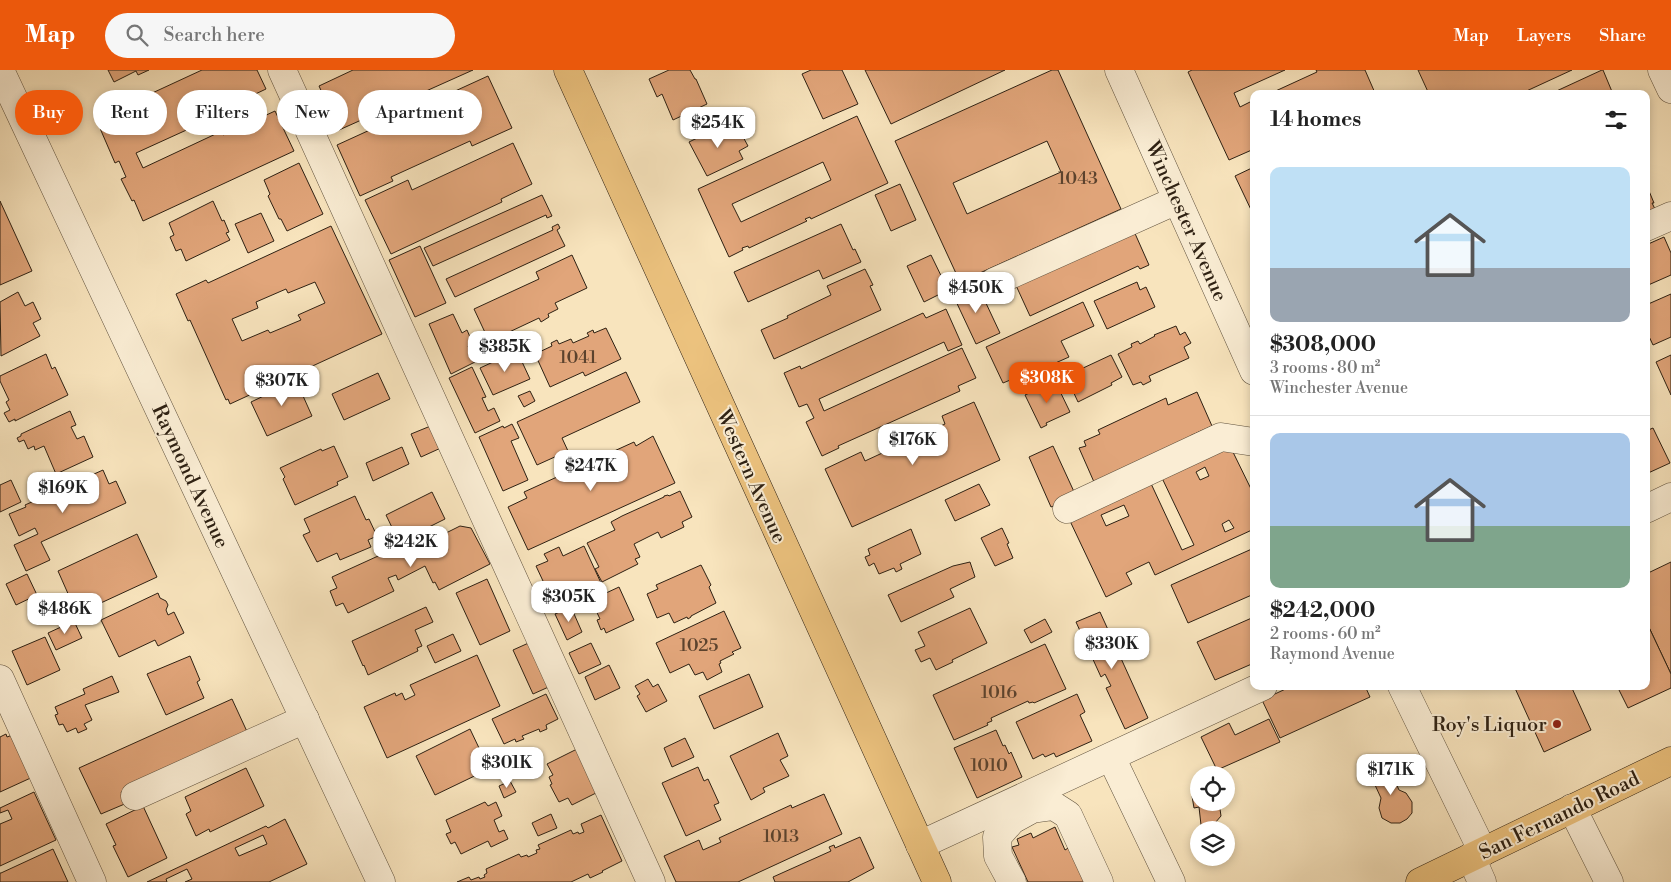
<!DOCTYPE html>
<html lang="en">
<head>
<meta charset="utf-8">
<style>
	body { margin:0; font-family:"Libre Bodoni",serif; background:#f6f6f6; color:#222; height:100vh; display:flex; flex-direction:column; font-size:19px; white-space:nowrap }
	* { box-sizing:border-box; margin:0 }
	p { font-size:16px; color:#767676 }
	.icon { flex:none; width:28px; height:28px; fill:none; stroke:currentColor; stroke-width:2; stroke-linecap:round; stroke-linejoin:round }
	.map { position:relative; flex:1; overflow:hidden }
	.details { position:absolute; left:1250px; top:20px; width:400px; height:600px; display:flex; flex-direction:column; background:#fff; border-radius:10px; box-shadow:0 2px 8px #0003 }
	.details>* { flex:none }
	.top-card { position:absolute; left:15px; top:20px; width:475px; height:45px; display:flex; gap:10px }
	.tools { position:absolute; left:1190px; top:696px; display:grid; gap:10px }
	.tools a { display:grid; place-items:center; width:45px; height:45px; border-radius:50%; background:#fff; box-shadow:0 2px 8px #0003; font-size:25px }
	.price { position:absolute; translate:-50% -42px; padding:0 11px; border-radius:10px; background:#fff; color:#222; font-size:16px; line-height:32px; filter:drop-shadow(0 1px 2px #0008) }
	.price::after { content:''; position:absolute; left:50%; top:30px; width:15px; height:11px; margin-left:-8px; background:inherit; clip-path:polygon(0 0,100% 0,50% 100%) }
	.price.selected { background:#ea580c; color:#fff }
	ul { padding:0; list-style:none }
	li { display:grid; align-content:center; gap:10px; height:265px; padding:0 20px }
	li+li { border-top:1px solid #e0e0e0 }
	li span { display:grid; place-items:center; height:155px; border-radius:10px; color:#555 }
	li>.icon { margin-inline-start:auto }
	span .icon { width:90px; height:90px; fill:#fffc; stroke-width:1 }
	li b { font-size:21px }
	h2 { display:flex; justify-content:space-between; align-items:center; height:60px; padding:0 20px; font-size:21px }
	.tag { padding:0 18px; border-radius:22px; background:#fff; box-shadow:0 2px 8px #0003; font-size:18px; line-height:45px }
	.tag.selected { background:#ea580c; color:#fff }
	header { display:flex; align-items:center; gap:30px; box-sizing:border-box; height:70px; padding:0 25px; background:#ea580c; color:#fff }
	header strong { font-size:24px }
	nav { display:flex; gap:28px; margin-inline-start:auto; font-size:18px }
	.search { width:350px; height:45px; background:#f6f6f6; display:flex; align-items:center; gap:12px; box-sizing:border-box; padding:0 18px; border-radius:28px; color:#767676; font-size:19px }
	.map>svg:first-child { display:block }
	.building { fill:#e1a57a; stroke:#2e2113; fill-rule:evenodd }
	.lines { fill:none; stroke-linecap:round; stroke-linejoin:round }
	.minor-casing { stroke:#60523e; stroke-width:29 }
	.major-casing { stroke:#2e2113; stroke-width:29 }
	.minor { stroke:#faedd4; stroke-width:28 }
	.major { stroke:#ecc27e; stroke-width:28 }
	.poi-dot { fill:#8f2418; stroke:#faedd4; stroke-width:2 }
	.labels { text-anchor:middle; stroke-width:4; stroke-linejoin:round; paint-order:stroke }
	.number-label { font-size:18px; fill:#5b422d }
	.street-label { font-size:20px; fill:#2e2113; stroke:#faedd4 }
	.poi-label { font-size:20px; fill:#2e2113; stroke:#faedd4; text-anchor:end }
</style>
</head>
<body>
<header>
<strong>Map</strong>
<div class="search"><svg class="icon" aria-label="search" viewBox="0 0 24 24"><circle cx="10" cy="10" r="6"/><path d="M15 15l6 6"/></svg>Search here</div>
<nav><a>Map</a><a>Layers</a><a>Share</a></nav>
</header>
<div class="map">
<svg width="1671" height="812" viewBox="0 0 1671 812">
	<rect width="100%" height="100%" fill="#f8e4bd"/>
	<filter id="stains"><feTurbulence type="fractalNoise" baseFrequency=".004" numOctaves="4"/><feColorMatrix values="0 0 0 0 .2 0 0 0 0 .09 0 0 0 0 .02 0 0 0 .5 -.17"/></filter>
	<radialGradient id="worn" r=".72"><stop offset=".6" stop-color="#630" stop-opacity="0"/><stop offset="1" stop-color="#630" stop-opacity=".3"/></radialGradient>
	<g class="building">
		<polygon points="108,0 149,0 138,5 136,1 114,12"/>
		<polygon points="202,0 257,0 266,19 213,44 215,47 136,83 143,98 222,61 223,65 275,41 294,81 143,151 134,130 132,131 121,109 126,107 119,91 115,93 96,49"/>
		<polygon points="353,0 473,0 339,60 319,16"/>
		<polygon points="669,0 690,0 695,9 696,9 707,34 673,50 662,24 657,27 649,9"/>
		<polygon points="811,0 842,0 858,34 823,49 802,4"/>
		<polygon points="865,0 1005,0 891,54"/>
		<path d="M1052 0H1058L1121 139 960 212 895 71ZM1047 71 1061 102 967 144 953 113Z"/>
		<polygon points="1192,0 1285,0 1234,23 1240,37 1254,30 1254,79 1229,90 1188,2"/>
		<polygon points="1316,0 1365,0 1375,23 1269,24 1317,2"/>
		<polygon points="1418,0 1572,0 1520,24 1429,24"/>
		<polygon points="1603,0 1613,24 1550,24 1602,0"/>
		<polygon points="488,6 512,58 472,76 470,71 391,107 393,111 360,126 337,75"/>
		<path d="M857 46 888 113 811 149 810 147 805 149 807 151 749 178 748 176 742 178 743 180 729 187 698 119ZM823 92 831 110 741 152 732 134Z"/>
		<polygon points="728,53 735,68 742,65 748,76 739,81 743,89 707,106 689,72"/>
		<polygon points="513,73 532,114 501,129 502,132 391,184 365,130 408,110 412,120"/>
		<polygon points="299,93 323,144 287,161 281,149 279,149 268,126 270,124 264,110"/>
		<polygon points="1254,97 1254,146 1235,106"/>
		<polygon points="900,114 916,150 891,161 875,125"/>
		<polygon points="1646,121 1647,122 1649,121 1654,133 1652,133 1656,141 1646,151"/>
		<polygon points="542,125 552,146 547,148 546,145 433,196 424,178"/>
		<polygon points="0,131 32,201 0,215"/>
		<polygon points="213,131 222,151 224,150 229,162 226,163 230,170 186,191 181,179 176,181 170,167 174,165 169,153"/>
		<polygon points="261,143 274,171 248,183 235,154"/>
		<polygon points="558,154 560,158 557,160 565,176 455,227 446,209 553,160 552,157"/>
		<polygon points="841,154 853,180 855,179 861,192 823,209 819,200 748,232 734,202"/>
		<path d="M331 156 382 264 230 334 228 329 226 330 190 250 188 251 176 224 206 210 208 213ZM315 212 325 233 298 245 301 250 270 263 268 260 242 271 232 249 258 238 256 232 286 219 288 223Z"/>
		<polygon points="1133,159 1149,195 1140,199 1138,196 1030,246 1013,209"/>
		<polygon points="1664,167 1671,183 1671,205 1646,216 1646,175"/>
		<polygon points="420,176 446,233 415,247 389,190"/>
		<polygon points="572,185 587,218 555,233 558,239 548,244 549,247 541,252 539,248 505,264 505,265 491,272 489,271 474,239 539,209 536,202"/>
		<polygon points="931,185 948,220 924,232 907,196"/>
		<polygon points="865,199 873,215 870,216 881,240 774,289 761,260 788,248 787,246 831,225 827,216"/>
		<polygon points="1137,212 1140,220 1146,217 1155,237 1107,259 1094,231"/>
		<polygon points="977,214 1000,263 976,274 953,225"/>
		<polygon points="18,222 25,236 33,232 41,249 33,253 40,266 1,286 0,232"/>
		<polygon points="1671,224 1671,267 1653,275 1646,260 1646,235"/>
		<polygon points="1083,232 1094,256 1061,271 1069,287 1035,302 1037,305 1022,311 1020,306 1003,313 986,277"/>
		<polygon points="946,239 962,275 948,281 944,272 819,329 824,341 962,278 976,308 958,316 960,321 838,376 839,378 822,386 806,352 814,348 807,334 799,337 784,303 800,296 801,299 923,243 926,248"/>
		<polygon points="453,244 462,263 467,260 473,274 468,276 475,292 451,304 429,254"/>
		<polygon points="1176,256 1180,265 1185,262 1191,273 1184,277 1189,288 1149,306 1151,311 1143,315 1141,312 1133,315 1118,284 1132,277 1131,274 1138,271 1140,274 1155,266 1154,265"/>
		<polygon points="606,258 621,289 585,306 583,302 550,317 535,284 552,276 551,273 557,270 559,274 571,269 573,273 589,266 587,263 593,260 594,263"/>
		<polygon points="517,281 530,309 493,325 480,298"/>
		<polygon points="46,284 52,299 55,297 68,325 15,351 15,349 9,352 4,343 10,340 6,332 9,330 0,311 0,306"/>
		<polygon points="1111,285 1122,307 1111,313 1112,315 1078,332 1066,306"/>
		<polygon points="1671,285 1671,325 1656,292"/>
		<polygon points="472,297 486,327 482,328 488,341 494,338 500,351 475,363 449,308"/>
		<polygon points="626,302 640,332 562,368 568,381 537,395 517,352"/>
		<polygon points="378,303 390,329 344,350 332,324"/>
		<polygon points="295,308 312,346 267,366 251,332 270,323 269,319"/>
		<polygon points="1055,311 1070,342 1046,353 1047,355 1041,358 1025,325"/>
		<polygon points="530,321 535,331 524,337 518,326"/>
		<polygon points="1197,322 1212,356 1190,366 1192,368 1094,412 1079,378 1086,376 1084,371 1100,364 1098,360 1166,328 1168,335"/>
		<polygon points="974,332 1000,390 852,457 825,399 861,382 865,391 945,354 942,346"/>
		<polygon points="70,341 76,355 71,357 77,369 84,366 93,387 56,404 44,376 35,380 34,376 28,379 24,370 19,372 17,368 21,366 21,364"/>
		<polygon points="512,354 519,368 511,371 528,410 503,421 479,367 503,356 504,358"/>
		<polygon points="433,355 443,377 421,387 411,364"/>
		<polygon points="1653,358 1670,393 1646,404 1646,361"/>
		<polygon points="653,366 675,413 528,480 508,437 527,428 524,422 634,372 636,376"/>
		<polygon points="334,376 348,407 337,412 338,415 295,435 283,409 285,407 280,398 321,379 322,381"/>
		<polygon points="1053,376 1076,426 1051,437 1029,387"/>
		<path d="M1230 376 1254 425V459L1155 505 1149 492 1126 503 1132 514 1106 527 1070 451 1147 405 1182 480 1194 475 1162 408ZM1205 397 1209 406 1200 410 1196 402ZM1124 435 1129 446 1106 456 1101 445ZM1229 450 1234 458 1225 462 1222 454Z"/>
		<polygon points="402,377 409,394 373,411 366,393"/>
		<polygon points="103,400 109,414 116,411 126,433 41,472 50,490 26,501 14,475 38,464 35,458 19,466 9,444 26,437 25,435"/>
		<polygon points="11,410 21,432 0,442 0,415"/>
		<polygon points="979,414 990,435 955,451 945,430"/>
		<polygon points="680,421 692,447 682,452 684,457 661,468 658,462 634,474 640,487 635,489 638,494 602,512 595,499 599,497 587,473 615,460 611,452 622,446 664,427 664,426 668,425 669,426"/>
		<polygon points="432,422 445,449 399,472 386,445"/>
		<polygon points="355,426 366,450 369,449 377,466 368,470 371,477 340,490 337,483 317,492 303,465 310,462 304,449"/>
		<polygon points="460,456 471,458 490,494 439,520 435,512 433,513 425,496 398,510 396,505 388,508 394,521 348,543 343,533 336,536 330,521 337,518 332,507 411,471 415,478 432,469 433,472 445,466 444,464"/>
		<polygon points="1002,458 1009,473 1007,474 1013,488 995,496 981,468"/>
		<polygon points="911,459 921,484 900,494 902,499 896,502 894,498 879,504 874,493 869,496 865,487 870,485 868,479"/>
		<polygon points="137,464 157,507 77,544 58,501"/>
		<polygon points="584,476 601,513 582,521 585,528 557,541 536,496 548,491 544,484 559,477 563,486"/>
		<polygon points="1254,478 1254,524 1188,553 1171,515"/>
		<polygon points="970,492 975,507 950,519 954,527 901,552 888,525 953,496"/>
		<polygon points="1671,492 1671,604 1646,551 1646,504"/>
		<polygon points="701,495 711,515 709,517 716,533 691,546 691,547 688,549 687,547 674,553 669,543 657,548 647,524 658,519 656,515"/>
		<polygon points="27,504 37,525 16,535 6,514"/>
		<polygon points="487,509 510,561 480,575 456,523"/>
		<polygon points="619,517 634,550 606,563 604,558 601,560 597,550 600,549 591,530"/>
		<polygon points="158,523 160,528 166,531 168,535 166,540 168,545 174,542 184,563 158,576 155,570 119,587 101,550"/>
		<polygon points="426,537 433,552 415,560 422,576 417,578 418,581 368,605 364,595 363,596 352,571"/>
		<polygon points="571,537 582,562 567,570 555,544"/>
		<polygon points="970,538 987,573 952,590 953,592 936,600 930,588 921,592 915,580 925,576 918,562"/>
		<polygon points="724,541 741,578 732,582 734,584 720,591 721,593 719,594 722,602 707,610 703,602 695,605 689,594 670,603 656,573"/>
		<polygon points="1100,542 1148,648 1125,659 1106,618 1111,616 1105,604 1101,607 1076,552"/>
		<polygon points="1254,547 1254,593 1215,610 1197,572"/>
		<polygon points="1045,549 1052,562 1031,573 1024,560"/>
		<polygon points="74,551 82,568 56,580 48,563"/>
		<polygon points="1646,551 1671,604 1671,618 1628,638 1617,616 1646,616"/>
		<polygon points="453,564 461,581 435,593 427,576"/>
		<polygon points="45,567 60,600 27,615 12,581"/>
		<polygon points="533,571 553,615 533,624 513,580"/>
		<polygon points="591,573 601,594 579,604 569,583"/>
		<polygon points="1045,574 1066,619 1034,633 1033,632 1029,633 1028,631 991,648 992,651 987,653 988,655 954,670 933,625"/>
		<polygon points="477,585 500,636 387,688 364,637 395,623 396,626 402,623 405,630 415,625 410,615"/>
		<polygon points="190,586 200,610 197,612 204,628 166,645 147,604"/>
		<polygon points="609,595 620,618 595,630 585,607"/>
		<polygon points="749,604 763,637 714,659 699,626"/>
		<polygon points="112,606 119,622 85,635 92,650 84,654 87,659 78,663 76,658 67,662 63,654 59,655 55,645 58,644 55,637 85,624 83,619"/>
		<polygon points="648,609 653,617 658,614 667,631 646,642 637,626 640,624 635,616"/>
		<polygon points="1292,616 1365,616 1370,627 1280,668 1262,630"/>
		<polygon points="1514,616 1571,616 1591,660 1544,682"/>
		<polygon points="546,624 558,649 546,655 547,659 540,662 539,659 522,666 524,669 516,672 515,669 504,674 492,649"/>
		<polygon points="1077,624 1085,642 1080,645 1092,671 1056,687 1054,683 1045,687 1043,684 1033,689 1016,652"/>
		<polygon points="232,629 250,668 220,677 121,722 127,733 101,744 79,698"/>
		<polygon points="1269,649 1280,672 1217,700 1201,667 1229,653 1235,665"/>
		<polygon points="470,659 489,699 435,725 416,686"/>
		<polygon points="996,660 1003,676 1005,675 1009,684 1011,682 1022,707 977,728 954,678"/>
		<polygon points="778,663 788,686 780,690 789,706 763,718 765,722 751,730 730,686"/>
		<polygon points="6,664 7,667 15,664 35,706 0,722 0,667"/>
		<polygon points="685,668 694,687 672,697 664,678"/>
		<polygon points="579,678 600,721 572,735 568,728 559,732 550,715 552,714 549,707 553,705 547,694"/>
		<polygon points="528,680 531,685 532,684 537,693 511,705 504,691"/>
		<polygon points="1387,693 1399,720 1406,723 1412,732 1412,743 1407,749 1400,753 1391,753 1382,748 1379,738 1381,728 1369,702"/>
		<polygon points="698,697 704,711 708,709 719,733 714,735 721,750 686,766 662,713"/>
		<polygon points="246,698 264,736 210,762 209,759 196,766 186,744 191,741 185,727"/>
		<polygon points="510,711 516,722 504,728 499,716"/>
		<polygon points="34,722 56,770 0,796 0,754 12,749 8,740 0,743 0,738"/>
		<polygon points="824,724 842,764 738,812 676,812 664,786 699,770 703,780 721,772 719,768 791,735 792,738"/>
		<polygon points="1199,725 1199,732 1219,732 1221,746 1215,753 1201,755 1199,737 1194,738 1192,726"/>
		<polygon points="485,732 488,736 496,732 502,746 494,750 499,762 504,760 508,769 491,777 488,771 461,784 455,772 451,774 446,764 451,762 446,750"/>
		<polygon points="143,736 167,788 128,807 113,776 116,775 106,754"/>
		<polygon points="551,744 557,758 538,766 532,753"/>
		<polygon points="601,745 622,791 602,801 603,802 590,808 588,804 571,812 457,812 469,807 471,810 479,807 480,809 485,807 484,805 487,803 486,799 519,784 521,787 527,785 528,787 537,783 536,780 540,779 538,775 571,760 573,764 578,762 579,764 584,762 581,754"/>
		<path d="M285 749 307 794 269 812H185L192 809 187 799 166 809 167 812H147L266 756 268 758ZM263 765 267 774 239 786 235 778Z"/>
		<polygon points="1055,757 1065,780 1070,777 1086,812 1028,812 1012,777 1019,775 1017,769 1031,763 1033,768"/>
		<polygon points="860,767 874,798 848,812 775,812 773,807 831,781 829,777 834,775 835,778"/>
		<polygon points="53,779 68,812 0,812 0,803 1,803"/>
	</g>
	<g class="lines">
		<g class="minor-casing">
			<g id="minor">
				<polyline points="0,0 381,812"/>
				<polyline points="282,0 651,812"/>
				<polyline points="1119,0 1254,301"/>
				<polyline points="1662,0 1671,19"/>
				<polyline points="1646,157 1671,146"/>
				<polyline points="994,212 1177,130"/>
				<polyline points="1067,439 1221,367 1254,372"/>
				<polyline points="1646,439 1671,427"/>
				<polyline points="0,609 92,812"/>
				<polyline points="1402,616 1483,782"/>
				<polyline points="1111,687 1171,812"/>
				<polyline points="135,726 305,649"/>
				<polyline points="1572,738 1609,812"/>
				<polyline points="920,775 1263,616"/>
				<polyline points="1471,787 1482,812"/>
				<polyline points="1012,812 998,786 997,767 1012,750 1032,739 1054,736 1068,745 1099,812"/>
			</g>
		</g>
		<g class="major-casing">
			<g id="major">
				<polyline points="568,0 937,812"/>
				<polyline points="1420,812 1671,691"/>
			</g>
		</g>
		<use href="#minor" class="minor"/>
		<use href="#major" class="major"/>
	</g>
	<circle class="poi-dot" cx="1557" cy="654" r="5"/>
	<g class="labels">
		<g class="number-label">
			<text x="1078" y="114">1043</text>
			<text x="578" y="293">1041</text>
			<text x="699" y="581">1025</text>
			<text x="999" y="628">1016</text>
			<text x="989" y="701">1010</text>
			<text x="781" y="772">1013</text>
		</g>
		<g class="street-label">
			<text transform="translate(1187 151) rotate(66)" y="7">Winchester Avenue</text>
			<text transform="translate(191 406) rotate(65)" y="7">Raymond Avenue</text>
			<text transform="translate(752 406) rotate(66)" y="7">Western Avenue</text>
			<text transform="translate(1559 745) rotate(-26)" y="7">San Fernando Road</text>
		</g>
		<g class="poi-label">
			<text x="1547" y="661">Roy's Liquor</text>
		</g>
	</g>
	<rect width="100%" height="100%" filter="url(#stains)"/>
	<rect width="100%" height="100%" fill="url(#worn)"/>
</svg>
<div class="tools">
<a><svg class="icon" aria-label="locate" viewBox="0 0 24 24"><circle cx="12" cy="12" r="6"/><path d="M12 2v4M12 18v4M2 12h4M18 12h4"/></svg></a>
<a><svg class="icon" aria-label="layers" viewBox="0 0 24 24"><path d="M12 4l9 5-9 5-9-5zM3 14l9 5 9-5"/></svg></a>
</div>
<b class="price" style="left:718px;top:79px">$254K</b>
<b class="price" style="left:976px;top:244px">$450K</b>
<b class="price" style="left:505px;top:303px">$385K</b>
<b class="price selected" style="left:1047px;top:334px">$308K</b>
<b class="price" style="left:282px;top:337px">$307K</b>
<b class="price" style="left:913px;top:396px">$176K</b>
<b class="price" style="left:591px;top:422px">$247K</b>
<b class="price" style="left:63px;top:444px">$169K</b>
<b class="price" style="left:411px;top:498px">$242K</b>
<b class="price" style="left:569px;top:553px">$305K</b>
<b class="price" style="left:65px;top:565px">$486K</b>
<b class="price" style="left:1112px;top:600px">$330K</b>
<b class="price" style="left:507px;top:719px">$301K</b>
<b class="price" style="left:1391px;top:726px">$171K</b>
<div class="top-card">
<a class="tag selected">Buy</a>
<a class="tag">Rent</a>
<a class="tag">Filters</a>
<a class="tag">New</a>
<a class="tag">Apartment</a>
</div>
<section class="details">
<h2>14 homes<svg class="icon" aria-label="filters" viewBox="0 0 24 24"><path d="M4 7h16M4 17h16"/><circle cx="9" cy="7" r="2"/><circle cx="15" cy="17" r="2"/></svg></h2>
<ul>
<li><span style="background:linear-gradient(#bfe0f5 65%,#9aa5b1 0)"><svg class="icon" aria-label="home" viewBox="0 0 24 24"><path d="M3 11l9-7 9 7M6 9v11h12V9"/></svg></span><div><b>$308,000</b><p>3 rooms · 80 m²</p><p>Winchester Avenue</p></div></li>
<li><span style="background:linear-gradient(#a9c7e8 60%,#7fa58c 0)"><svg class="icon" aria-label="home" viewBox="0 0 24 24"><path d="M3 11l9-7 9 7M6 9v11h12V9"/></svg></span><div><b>$242,000</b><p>2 rooms · 60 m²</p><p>Raymond Avenue</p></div></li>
</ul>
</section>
</div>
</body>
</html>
